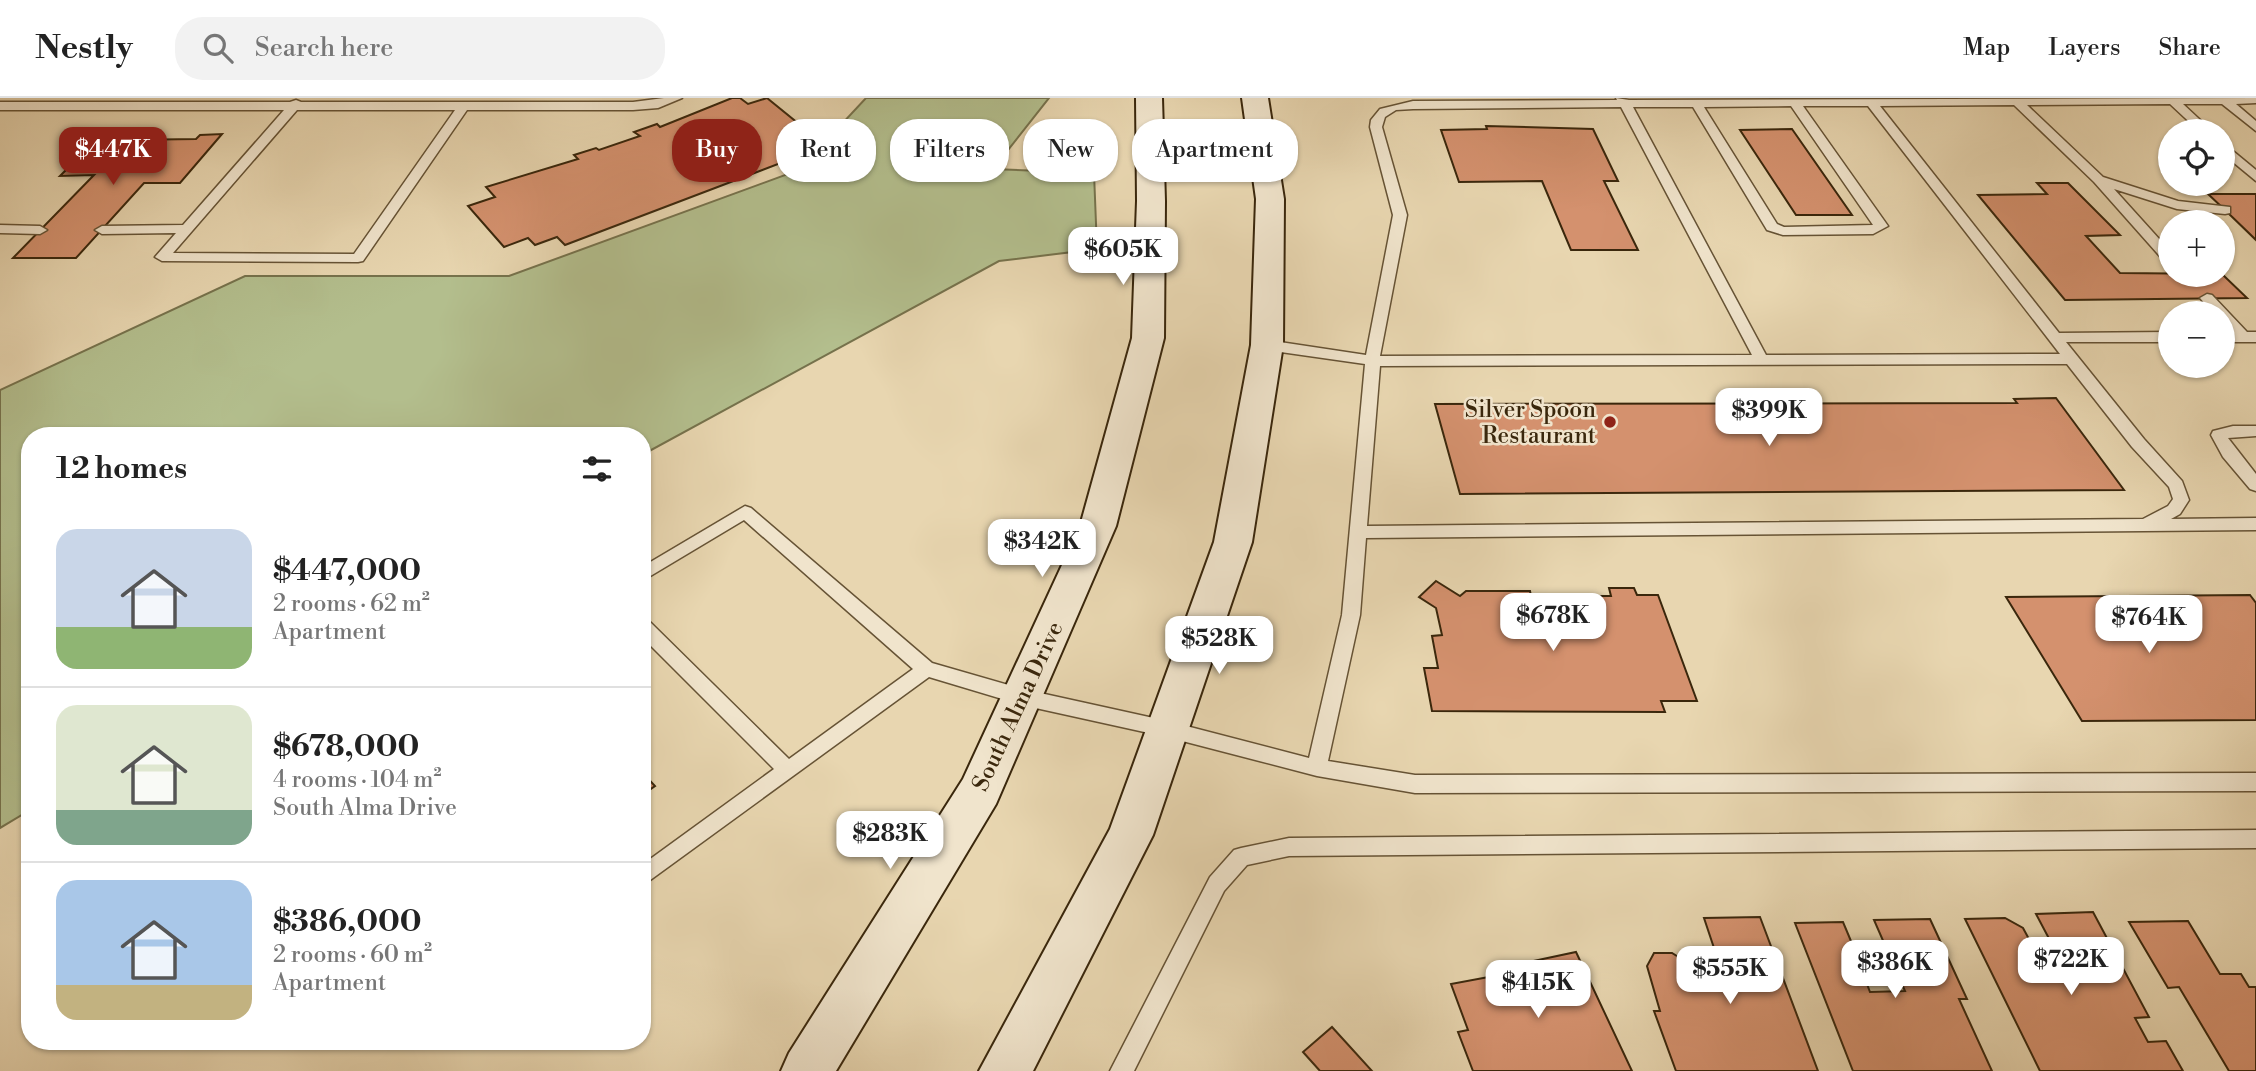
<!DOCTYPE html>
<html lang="en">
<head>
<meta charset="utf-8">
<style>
	body { margin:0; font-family:"Libre Bodoni",serif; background:#f2f2f2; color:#222; height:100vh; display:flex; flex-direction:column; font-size:26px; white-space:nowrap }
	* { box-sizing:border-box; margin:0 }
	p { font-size:23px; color:#767676 }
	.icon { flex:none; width:38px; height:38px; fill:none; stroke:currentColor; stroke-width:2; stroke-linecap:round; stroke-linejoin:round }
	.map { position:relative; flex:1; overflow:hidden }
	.panel { position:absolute; left:21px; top:329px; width:630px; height:623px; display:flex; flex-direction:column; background:#fff; border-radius:28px; box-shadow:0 2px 5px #0004 }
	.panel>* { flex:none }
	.banner { position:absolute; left:672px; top:21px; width:665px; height:63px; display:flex; gap:14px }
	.fabs { position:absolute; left:2158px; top:21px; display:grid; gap:14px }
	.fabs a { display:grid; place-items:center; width:77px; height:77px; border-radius:50%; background:#fff; box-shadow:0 2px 5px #0004; font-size:35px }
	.price { position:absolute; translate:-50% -60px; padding:0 16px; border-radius:14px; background:#fff; color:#222; font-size:23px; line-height:46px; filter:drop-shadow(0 2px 4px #0008) }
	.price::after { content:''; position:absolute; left:50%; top:42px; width:21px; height:16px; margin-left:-10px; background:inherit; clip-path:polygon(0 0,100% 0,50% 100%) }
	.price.current { background:#8f2418; color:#fff }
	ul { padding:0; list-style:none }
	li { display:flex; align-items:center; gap:21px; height:175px; padding:0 35px }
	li+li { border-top:2px solid #e0e0e0 }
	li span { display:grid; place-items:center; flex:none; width:196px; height:140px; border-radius:21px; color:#555 }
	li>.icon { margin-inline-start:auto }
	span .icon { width:84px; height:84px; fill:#fffc; stroke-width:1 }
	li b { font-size:30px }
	h2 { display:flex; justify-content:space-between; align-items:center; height:84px; padding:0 35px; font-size:30px }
	.tag { padding:0 24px; border-radius:28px; background:#fff; box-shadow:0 2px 5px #0004; font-size:24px; line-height:63px }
	.tag.current { background:#8f2418; color:#fff }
	header { display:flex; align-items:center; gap:42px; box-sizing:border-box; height:98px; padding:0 35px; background:#fff; border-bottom:2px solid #e0e0e0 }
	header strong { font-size:33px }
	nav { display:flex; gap:38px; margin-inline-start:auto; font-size:24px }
	.search { width:490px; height:63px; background:#f2f2f2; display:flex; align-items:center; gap:18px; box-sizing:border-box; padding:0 24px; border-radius:28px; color:#767676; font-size:26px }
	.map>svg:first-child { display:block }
	.green { fill:#b3be8d; stroke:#76724c; stroke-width:2 }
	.building { fill:#d4916e; stroke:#3a270c; stroke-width:2 }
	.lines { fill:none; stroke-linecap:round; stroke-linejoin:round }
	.service-casing { stroke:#665335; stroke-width:3 }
	.secondary-casing { stroke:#3a270c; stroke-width:4 }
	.service { fill:#f0e4cc; fill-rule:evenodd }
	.secondary { fill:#f0e4cc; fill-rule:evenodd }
	.poi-dot { fill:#8f2418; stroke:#f0e4cc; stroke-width:2.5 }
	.labels { text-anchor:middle; stroke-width:5; stroke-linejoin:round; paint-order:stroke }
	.poi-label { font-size:23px; fill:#3a270c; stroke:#f0e4cc; text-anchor:end }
	.street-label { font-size:23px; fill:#3a270c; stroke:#f0e4cc }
</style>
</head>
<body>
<header>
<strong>Nestly</strong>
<div class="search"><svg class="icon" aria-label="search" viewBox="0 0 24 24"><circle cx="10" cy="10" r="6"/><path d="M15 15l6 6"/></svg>Search here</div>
<nav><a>Map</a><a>Layers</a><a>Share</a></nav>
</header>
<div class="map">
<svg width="2256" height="973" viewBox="0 0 2256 973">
	<rect width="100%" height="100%" fill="#e8d6b0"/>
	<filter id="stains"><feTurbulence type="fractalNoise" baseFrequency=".00286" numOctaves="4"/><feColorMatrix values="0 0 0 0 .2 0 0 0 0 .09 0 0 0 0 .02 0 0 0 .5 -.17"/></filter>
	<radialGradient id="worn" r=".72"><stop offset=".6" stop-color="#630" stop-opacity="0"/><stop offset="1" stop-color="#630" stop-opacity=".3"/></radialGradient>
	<polygon class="green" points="866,0 1049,0 993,71 1094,75 1097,151 999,163 642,357 642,338 30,338 30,712 0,730 0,292 245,178 509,178 799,72"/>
	<g class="building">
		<polygon points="732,0 740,0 748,6 767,0 810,35 791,42 799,49 779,57 786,63 565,147 557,139 535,147 528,140 504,149 468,108 495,99 486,89 578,61 574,57 596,50 599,52 640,38 634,34 657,26 660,29"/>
		<polygon points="1486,28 1593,31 1618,83 1604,83 1638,152 1571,152 1542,83 1459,84 1441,32 1487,31"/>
		<polygon points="1792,31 1852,117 1796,117 1740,32"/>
		<polygon points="109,34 134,34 126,42 196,41 200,37 222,36 180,85 144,85 76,160 13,160 94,77 60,78 91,47 96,47"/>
		<polygon points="2037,85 2068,85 2120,137 2086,138 2120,175 2222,176 2247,200 2065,202 1978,97 2047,96"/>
		<polygon points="2208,96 2256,96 2256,142 2225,112"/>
		<polygon points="2056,300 2124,392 1460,396 1435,306 2017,305 2014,301"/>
		<polygon points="1436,483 1460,498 1466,493 1530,493 1531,498 1611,498 1609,490 1634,490 1637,497 1658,497 1697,603 1661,603 1665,614 1432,613 1424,570 1438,570 1432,538 1442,537 1436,510 1419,499"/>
		<polygon points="2250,497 2256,505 2256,622 2082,623 2006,499"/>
		<polygon points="642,674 655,688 642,697"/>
		<polygon points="2093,814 2149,919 2135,920 2148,944 2166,943 2183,973 2040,973 1965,821 2005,820 2023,830 2043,867 2063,867 2036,816"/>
		<polygon points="1760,819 1818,973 1676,973 1654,913 1660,913 1647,868 1654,855 1672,855 1688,865 1719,865 1704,820"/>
		<polygon points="1930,821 1967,901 1959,901 1992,973 1853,973 1795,825 1843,824 1856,855 1865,861 1873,879 1869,879 1871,886 1867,886 1870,894 1905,893 1874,822"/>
		<polygon points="2188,823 2220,876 2241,876 2249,889 2256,889 2256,973 2229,973 2179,889 2168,890 2129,824"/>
		<polygon points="1576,854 1632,973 1473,973 1458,934 1468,932 1451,886 1494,878 1491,872"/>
		<polygon points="1332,929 1372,973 1320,973 1303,954"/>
	</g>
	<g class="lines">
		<g class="service-casing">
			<g id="service">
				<path d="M664 0H682L658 10 633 12H467L363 163 358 164 162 163 155 159 176 135 102 136 95 132 102 128 183 127 284 12H0V4H290L296 2 301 4H633ZM297 12H455L354 156 173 155Z"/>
				<path d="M1616 0 1629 2 2256 0V5L2236 6 2256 23V33L2222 6H2183L2212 33H2199L2170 6 2027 7 2103 79 2178 103 2230 109V115L2225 116 2177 111 2114 91 2170 153V165L2165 164 2094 84 2014 7 1880 8 2059 235 2170 234V244H2066L2144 341 2182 383 2189 402 2180 416 2171 421 2256 420V432L1366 440 1360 517 1328 663 1415 677 2256 675V693L1415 695 1317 678 1167 639 1022 607 929 579 642 788V767L774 671 642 539V520L648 522 789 661 913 571 744 422 642 483V469L745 408 751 410 932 565 1022 591 1167 623 1309 660 1342 517 1365 266 1267 252 1260 247 1267 242 1366 257 1393 117 1370 29 1371 22 1380 11 1413 3 1617 2ZM1791 8 1873 127 1784 129 1777 126 1704 9ZM1803 8H1868L2060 256 1766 257 1633 9H1693L1767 132 1783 137 1873 136 1888 128ZM1621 9 1752 257 1380 258 1407 117 1382 29 1385 19 1396 12 1413 11ZM2067 266 2132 349 2169 389 2173 401 2168 408 2143 421 1367 428 1380 268Z"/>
				<polygon points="2222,44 2256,72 2256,83 2222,55"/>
				<polygon points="0,127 40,128 47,132 40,136 0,135"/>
				<polygon points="2207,196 2212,197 2247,234 2256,234 2256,244 2222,244 2222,234 2231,234 2222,226 2222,215 2213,215 2200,200"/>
				<polygon points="2233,328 2256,328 2256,338 2228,340 2256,376 2256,393 2250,391 2223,359 2211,337 2213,333"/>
				<polygon points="2256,732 2256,750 1289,758 1247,767 1224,793 1134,973 1110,973 1210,779 1234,752 1241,750 1289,740"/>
			</g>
		</g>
		<g class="secondary-casing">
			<g id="secondary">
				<polygon points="1136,0 1162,0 1165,103 1164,240 1116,428 996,706 836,973 781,973 789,955 963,681 1080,428 1132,240 1137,103"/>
				<polygon points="1242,0 1268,0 1284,101 1283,247 1252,444 1153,737 1033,973 979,973 1110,731 1214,444 1251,247 1256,101"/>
			</g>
		</g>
		<use href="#service" class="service"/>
		<use href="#secondary" class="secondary"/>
	</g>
	<circle class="poi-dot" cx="1610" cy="324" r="7"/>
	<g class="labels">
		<g class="poi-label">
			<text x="1596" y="319">Silver Spoon<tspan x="1596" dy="26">Restaurant</tspan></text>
		</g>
		<g class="street-label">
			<text transform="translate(1017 608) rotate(-65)" y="8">South Alma Drive</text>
		</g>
	</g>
	<rect width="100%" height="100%" filter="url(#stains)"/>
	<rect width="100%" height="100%" fill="url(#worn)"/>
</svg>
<div class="fabs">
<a><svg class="icon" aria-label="locate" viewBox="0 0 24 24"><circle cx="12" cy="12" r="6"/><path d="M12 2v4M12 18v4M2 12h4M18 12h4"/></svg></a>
<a>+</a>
<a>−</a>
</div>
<b class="price current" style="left:113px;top:89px">$447K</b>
<b class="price" style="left:1123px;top:189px">$605K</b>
<b class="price" style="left:1769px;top:350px">$399K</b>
<b class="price" style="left:1042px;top:481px">$342K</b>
<b class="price" style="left:1553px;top:555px">$678K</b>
<b class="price" style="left:2149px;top:557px">$764K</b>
<b class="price" style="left:1219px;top:578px">$528K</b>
<b class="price" style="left:890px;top:773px">$283K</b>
<b class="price" style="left:2071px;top:899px">$722K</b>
<b class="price" style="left:1895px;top:902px">$386K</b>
<b class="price" style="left:1730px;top:908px">$555K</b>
<b class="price" style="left:1538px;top:922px">$415K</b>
<div class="banner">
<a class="tag current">Buy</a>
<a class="tag">Rent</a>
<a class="tag">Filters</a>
<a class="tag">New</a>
<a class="tag">Apartment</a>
</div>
<section class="panel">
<h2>12 homes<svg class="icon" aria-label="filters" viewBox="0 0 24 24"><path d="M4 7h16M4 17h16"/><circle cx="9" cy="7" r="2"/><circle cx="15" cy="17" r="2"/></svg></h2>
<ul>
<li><span style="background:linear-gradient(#c9d6e8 70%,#8fb573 0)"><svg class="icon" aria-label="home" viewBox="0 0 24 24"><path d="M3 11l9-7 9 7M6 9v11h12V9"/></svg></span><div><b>$447,000</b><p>2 rooms · 62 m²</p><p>Apartment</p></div></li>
<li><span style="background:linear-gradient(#dfe7d0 75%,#7fa58c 0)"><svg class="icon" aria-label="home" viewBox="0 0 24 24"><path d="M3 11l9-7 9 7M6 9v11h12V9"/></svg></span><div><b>$678,000</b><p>4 rooms · 104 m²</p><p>South Alma Drive</p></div></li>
<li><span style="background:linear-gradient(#a9c7e8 75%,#c2b280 0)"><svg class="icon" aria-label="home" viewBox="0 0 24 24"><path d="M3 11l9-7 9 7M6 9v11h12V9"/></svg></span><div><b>$386,000</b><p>2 rooms · 60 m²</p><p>Apartment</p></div></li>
</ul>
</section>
</div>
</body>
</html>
